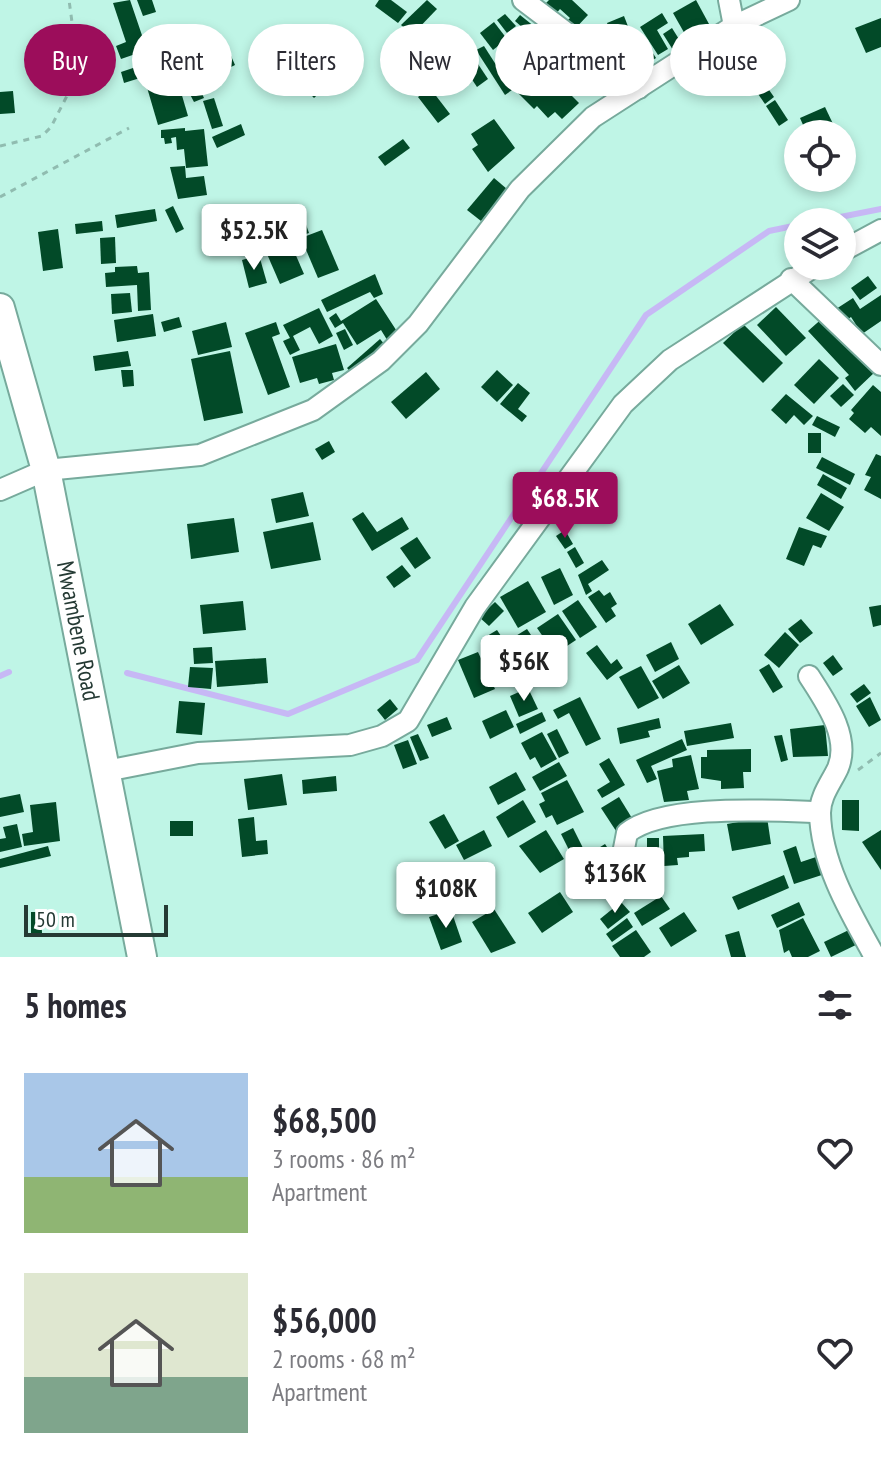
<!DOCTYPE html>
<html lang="en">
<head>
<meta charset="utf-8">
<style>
	body { margin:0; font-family:"PT Sans Narrow",sans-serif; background:#f7f7f7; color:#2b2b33; height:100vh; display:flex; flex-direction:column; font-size:30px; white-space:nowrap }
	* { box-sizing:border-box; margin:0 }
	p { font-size:26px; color:#7c7c81 }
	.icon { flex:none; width:44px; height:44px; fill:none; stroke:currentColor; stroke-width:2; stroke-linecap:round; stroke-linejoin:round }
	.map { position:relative; height:957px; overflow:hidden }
	.panel { display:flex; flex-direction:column; background:#fff; flex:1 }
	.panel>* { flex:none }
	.top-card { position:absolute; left:24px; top:24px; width:834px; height:72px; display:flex; gap:16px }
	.tools { position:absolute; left:784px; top:120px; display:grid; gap:16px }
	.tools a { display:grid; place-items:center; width:72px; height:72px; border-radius:50%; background:#fff; box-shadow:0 4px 12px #0003; font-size:40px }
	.scale { position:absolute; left:24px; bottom:20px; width:144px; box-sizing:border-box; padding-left:8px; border:4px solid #253a34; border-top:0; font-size:22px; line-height:28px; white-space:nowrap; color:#253a34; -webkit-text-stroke:6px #fff; paint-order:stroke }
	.price { position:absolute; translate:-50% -68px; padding:0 18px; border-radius:8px; background:#fff; color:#222; font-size:26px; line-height:52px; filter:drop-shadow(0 2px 4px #0008) }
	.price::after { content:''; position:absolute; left:50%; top:48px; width:24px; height:18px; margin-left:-12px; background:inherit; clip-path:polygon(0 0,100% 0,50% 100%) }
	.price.current { background:#9c0d5b; color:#fff }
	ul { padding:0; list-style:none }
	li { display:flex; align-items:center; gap:24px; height:200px; padding:0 24px }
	li span { display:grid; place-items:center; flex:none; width:224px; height:160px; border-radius:0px; color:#555 }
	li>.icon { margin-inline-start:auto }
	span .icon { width:96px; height:96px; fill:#fffc; stroke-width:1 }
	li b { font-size:34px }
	h2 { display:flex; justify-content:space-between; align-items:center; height:96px; padding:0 24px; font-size:34px }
	.chip { padding:0 28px; border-radius:36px; background:#fff; box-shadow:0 4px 12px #0003; font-size:28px; line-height:72px }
	.chip.current { background:#9c0d5b; color:#fff }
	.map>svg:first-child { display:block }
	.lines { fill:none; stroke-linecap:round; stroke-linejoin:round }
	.stream { stroke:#c7b8f5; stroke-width:6 }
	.building { fill:#024a28 }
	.street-casing { stroke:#77aa9c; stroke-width:24 }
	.secondary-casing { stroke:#77aa9c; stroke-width:32 }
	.path { stroke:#90bcb0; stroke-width:3; stroke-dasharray:6 6; stroke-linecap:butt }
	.street { stroke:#fff; stroke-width:20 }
	.secondary { stroke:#fff; stroke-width:28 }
	.labels { text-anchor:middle; stroke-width:8; stroke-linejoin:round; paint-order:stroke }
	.street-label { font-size:24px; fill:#253a34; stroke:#fff }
</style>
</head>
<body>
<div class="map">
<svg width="881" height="957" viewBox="0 0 881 957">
	<rect width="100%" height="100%" fill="#bff5e6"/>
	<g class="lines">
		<g class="stream">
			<polyline points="815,222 881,209"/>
			<polyline points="127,673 288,714 417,660 646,315 769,231 798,225"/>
			<polyline points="0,676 9,672"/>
		</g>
	</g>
	<g class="building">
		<polygon points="130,0 147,50 121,59 116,46 126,42 113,3"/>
		<polygon points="137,0 152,0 156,12 143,16"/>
		<polygon points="379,0 391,0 407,12 398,23 375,6"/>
		<polygon points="427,0 437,9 412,35 401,25"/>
		<polygon points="549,0 572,0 588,15 572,32 564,24 570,18 560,9 554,16 543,6"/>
		<polygon points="696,0 709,24 686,36 673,13"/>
		<polygon points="662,13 668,23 657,30 668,49 658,55 640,27"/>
		<polygon points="505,14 516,26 507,33 497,20"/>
		<polygon points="520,15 535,27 530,34 515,21"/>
		<polygon points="624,16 629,29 612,36 607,23"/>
		<polygon points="881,18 881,47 866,53 855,28"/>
		<polygon points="494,22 507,39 493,50 480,33"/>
		<polygon points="436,25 444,35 412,62 404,53"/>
		<polygon points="672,28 682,44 673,50 663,34"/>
		<polygon points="565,36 587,56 568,77 541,53 553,40 558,44"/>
		<polygon points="212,37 216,46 225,42 235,65 223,71 217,58 191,69 204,98 194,102 170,56"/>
		<polygon points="646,42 656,58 648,63 638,47"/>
		<polygon points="343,46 355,59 314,98 302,85"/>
		<polygon points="466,46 488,79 477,87 455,54"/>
		<polygon points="484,46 512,90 505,95 476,50"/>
		<polygon points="515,46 534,66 520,78 502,58"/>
		<polygon points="636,49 648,64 631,78 617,63"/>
		<polygon points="750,50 757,61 745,68 738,57"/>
		<polygon points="165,57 168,68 145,75 141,64"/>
		<polygon points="395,59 409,77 398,85 384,67"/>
		<polygon points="549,64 576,90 571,95 579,103 562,119 555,112 548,118 537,106 534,109 515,90 533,72 537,75"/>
		<polygon points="136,67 140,78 124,83 121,72"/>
		<polygon points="753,67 774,97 765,104 744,74"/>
		<polygon points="176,75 188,116 158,125 146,84"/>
		<polygon points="430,88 450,114 438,123 418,97"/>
		<polygon points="13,91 15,113 0,114 0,92"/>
		<polygon points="214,98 223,126 212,129 203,101"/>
		<polygon points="775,100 788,120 779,126 766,106"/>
		<polygon points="825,107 834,126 818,134 807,134 800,118"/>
		<polygon points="494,119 515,148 488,172 472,149 478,145 471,134"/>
		<polygon points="241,124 245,135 217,148 212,137"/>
		<polygon points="185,128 185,131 204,129 208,166 186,168 184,149 177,150 176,137 171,138 172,143 165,144 164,138 161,138 161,130"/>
		<polygon points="403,139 410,148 385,166 378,157"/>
		<polygon points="185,166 186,178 204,176 207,195 178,199 170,167"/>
		<polygon points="494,178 507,189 481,221 467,210"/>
		<polygon points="173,206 184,229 176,233 165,210"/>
		<polygon points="155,209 157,221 117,228 115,215"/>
		<polygon points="303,216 309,233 294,238 288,220"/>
		<polygon points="102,221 103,231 76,234 75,224"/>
		<polygon points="58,229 63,268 43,271 38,232"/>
		<polygon points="322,230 339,270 318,278 301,238"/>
		<polygon points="115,237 116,263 101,264 100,238"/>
		<polygon points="291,244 304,274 280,284 267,254"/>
		<polygon points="259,255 267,283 249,288 242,260"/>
		<polygon points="137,266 138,273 149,272 151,310 138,311 137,285 106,287 105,273 115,272 115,267"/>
		<polygon points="375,274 383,294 374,298 370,292 327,312 321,300"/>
		<polygon points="868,276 877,288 860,300 851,288"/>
		<polygon points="130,293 132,312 112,314 111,294"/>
		<polygon points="881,295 881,321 862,334 851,317 844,322 836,309 853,298 860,309"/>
		<polygon points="376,299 400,336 389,343 381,330 357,345 343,323 335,328 329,318 336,313 341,321"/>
		<polygon points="776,307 806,338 786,356 757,325"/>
		<polygon points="319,308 333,336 319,344 310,327 293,336 300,350 290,355 283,341 290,338 283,325"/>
		<polygon points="153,314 156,336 117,342 114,320"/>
		<polygon points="825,316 876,371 855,391 845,378 849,375 808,331"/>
		<polygon points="179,317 182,327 164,332 161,322"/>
		<polygon points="226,322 232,347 198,355 192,331"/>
		<polygon points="276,322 280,334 272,337 290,387 268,395 245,333"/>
		<polygon points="743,324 783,363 763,383 723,343"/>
		<polygon points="345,329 353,345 344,350 336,333"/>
		<polygon points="380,339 386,346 353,375 347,368"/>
		<polygon points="336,344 344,370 332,373 334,380 319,384 317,378 300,383 292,357"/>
		<polygon points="128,351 131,366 95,371 93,356"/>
		<polygon points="230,351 243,413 204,421 191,359"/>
		<polygon points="819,359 839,378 814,404 794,385"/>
		<polygon points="121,370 133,370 134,386 123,387"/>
		<polygon points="497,370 513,385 497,402 481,387"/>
		<polygon points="426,372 440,389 406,419 391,402"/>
		<polygon points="518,383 530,393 518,409 527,416 522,422 500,404"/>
		<polygon points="843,384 854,395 841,407 830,396"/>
		<polygon points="873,385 881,392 881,436 871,427 865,433 849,419 854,413 851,410"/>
		<polygon points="786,394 813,416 804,425 794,415 786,424 771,410"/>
		<polygon points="817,416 840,427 835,437 812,425"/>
		<rect x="808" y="433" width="13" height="20"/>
		<polygon points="329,441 335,452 322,460 315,449"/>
		<polygon points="876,454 881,456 881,499 864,490 871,477 865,475"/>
		<polygon points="822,457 855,474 850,485 816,468"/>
		<polygon points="823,474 847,488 841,499 817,485"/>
		<polygon points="303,492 309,516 276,523 271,499"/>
		<polygon points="821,493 844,507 829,531 806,518"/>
		<polygon points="363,512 377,532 402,517 409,529 372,551 352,519"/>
		<polygon points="234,518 239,552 191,559 187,524"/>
		<polygon points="313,522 321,560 271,569 263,532"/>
		<polygon points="799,527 827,536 821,548 813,545 804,566 786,559"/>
		<polygon points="565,530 573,544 565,549 556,536"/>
		<polygon points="417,537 431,558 415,569 400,548"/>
		<polygon points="575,547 584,563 576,568 567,552"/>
		<polygon points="602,560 609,570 588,584 592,591 586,595 578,575"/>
		<polygon points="402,565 411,576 394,588 386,577"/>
		<polygon points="560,568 573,595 554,605 541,577"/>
		<polygon points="528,581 546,612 518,628 500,597"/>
		<polygon points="599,590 604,596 610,592 617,604 611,608 616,616 606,623 588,597"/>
		<polygon points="578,600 597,627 580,638 562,611"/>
		<polygon points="243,601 246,630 203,634 200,605"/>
		<polygon points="495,602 504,611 489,626 479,617"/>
		<polygon points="720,604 734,625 701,645 688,624"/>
		<polygon points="881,605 881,625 873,627 869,607"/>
		<polygon points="558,614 576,640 555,654 537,628"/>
		<polygon points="801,619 813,633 800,643 788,629"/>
		<polygon points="527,629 539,647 518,661 506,642"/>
		<polygon points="497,630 503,639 488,649 482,639"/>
		<polygon points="785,632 799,645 779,668 764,655"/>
		<polygon points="671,642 679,659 655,672 646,655"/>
		<polygon points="597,645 611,664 617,659 623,668 607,680 586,653"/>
		<polygon points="212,647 213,663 194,664 193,648"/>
		<polygon points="500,649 508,664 496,670 488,656"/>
		<polygon points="478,652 495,689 474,698 458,660"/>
		<polygon points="833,655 843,669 833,676 823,663"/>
		<polygon points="543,656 554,675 530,688 519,669"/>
		<polygon points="266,658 268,683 217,687 215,661"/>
		<polygon points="769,664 783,687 773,693 759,670"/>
		<polygon points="679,665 690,683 663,699 652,681"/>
		<polygon points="641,666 659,698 638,709 619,677"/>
		<polygon points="190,667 213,668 211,689 188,687"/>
		<polygon points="864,684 871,693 857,703 850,694"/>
		<polygon points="528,688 538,709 519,717 510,696"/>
		<polygon points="580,697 601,739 586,746 569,713 558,719 553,710"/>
		<polygon points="870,697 881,720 869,727 856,706"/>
		<polygon points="390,699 398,709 385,720 377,710"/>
		<polygon points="179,701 205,703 202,735 176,733"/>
		<polygon points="506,710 514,727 490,739 482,721"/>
		<polygon points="542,712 546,721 520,734 516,724"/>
		<polygon points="447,717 452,729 432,737 427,725"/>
		<polygon points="659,718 661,728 648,731 650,737 620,744 617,728"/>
		<polygon points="731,723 734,738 687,746 684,731"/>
		<polygon points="825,725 828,756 793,757 790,729"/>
		<polygon points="557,729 569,753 559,758 547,734"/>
		<polygon points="542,732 557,759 541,768 535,757 530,760 521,743"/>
		<polygon points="418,734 429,758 420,761 410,737"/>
		<polygon points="782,735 788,760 781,762 774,736"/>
		<polygon points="682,739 687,750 651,766 657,779 647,783 636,760"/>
		<polygon points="408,740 417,764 403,769 394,745"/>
		<polygon points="751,749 751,772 743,772 744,788 721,789 721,781 701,778 701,757 707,757 707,750"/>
		<polygon points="691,755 699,789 687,791 689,800 664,802 657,771 673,767 672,759"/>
		<polygon points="609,758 625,785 602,798 597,790 610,782 599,764"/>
		<polygon points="559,762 567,776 540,791 532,777"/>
		<polygon points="516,772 526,790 498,805 489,787"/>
		<polygon points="282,774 287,805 248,810 244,779"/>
		<polygon points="336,776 337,791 303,794 302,780"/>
		<polygon points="567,780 584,812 557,825 552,815 546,818 539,804 545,801 541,793"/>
		<polygon points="20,794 24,812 0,817 0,798"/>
		<polygon points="619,797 635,823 618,834 601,808"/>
		<polygon points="523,800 536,822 508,838 496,817"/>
		<polygon points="842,800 859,800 859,831 842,830"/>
		<polygon points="56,802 60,841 24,846 22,834 33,832 30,805"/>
		<polygon points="444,814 459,841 445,849 429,822"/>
		<polygon points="254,817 256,841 267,840 268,854 242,857 238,819"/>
		<polygon points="767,817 771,844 732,851 727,824"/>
		<rect x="170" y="821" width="23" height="15"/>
		<polygon points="17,824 22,847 0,852 0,839 6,838 3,827"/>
		<polygon points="573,828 584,850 572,856 561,834"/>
		<polygon points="484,830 492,846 464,860 456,845"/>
		<polygon points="546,830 564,859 540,873 519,846"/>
		<polygon points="881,830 881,870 862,842"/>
		<polygon points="704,834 705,851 689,852 689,857 677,858 678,865 664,866 663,836"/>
		<polygon points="647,838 659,838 659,869 647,870"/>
		<polygon points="605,844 615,859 580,880 571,865"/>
		<polygon points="48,846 51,856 0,868 0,859"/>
		<polygon points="796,846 801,862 822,855 828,873 794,884 783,851"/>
		<polygon points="481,869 491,897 470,905 459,877"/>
		<polygon points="784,875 789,888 738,910 732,897"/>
		<polygon points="451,884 454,895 427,902 424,891"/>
		<polygon points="560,892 573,912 542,933 528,913"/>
		<polygon points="661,896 670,909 642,926 634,913"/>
		<polygon points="621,902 630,912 608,929 600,919"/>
		<polygon points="799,902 805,915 777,928 771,915"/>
		<polygon points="494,909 516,943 491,953 472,922"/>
		<polygon points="451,910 462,942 441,950 429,917"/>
		<polygon points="31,912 41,912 42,933 31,933"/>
		<polygon points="684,912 697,931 671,947 659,928"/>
		<polygon points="627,918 633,927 612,942 606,934"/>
		<polygon points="803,918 820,951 808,957 792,957 789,950 784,953 779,930"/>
		<polygon points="855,927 862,942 831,957 824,942"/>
		<polygon points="636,930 651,952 644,957 620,957 612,946"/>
		<polygon points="739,931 746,957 731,957 725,935"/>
	</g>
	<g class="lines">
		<g class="street-casing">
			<g id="street">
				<polyline points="523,0 639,88"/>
				<polyline points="729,0 734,26"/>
				<polyline points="842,251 881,230"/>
				<polyline points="791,279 881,365"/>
				<polyline points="0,490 46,470 200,455 313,410 381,361 418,324 520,189 593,117 734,26 789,0"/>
				<path d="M809 676C825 701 851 737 838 768 831 783 820 796 820 813 821 864 851 914 875 957"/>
				<polyline points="106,771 198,753 350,745 382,736 408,721 475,607 623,404 670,360 815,266"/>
				<path d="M620 869 627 833C664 803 774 811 820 812"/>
			</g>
		</g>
		<g class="secondary-casing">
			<polyline id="secondary" points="0,308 46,470 142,957"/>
		</g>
		<g class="path">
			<polyline points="0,146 42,136 51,127 71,88 77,59 69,0"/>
			<polyline points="0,197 129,128"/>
			<polyline points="858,770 881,753"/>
		</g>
		<use href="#street" class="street"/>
		<use href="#secondary" class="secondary"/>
	</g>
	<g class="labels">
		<g class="street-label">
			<text transform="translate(78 631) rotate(79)" y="8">Mwambene Road</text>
		</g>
	</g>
</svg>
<div class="tools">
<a><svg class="icon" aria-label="locate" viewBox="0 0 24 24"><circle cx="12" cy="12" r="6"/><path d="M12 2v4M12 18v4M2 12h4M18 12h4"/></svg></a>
<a><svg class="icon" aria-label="layers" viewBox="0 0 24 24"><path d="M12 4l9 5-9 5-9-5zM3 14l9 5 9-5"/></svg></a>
</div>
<div class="scale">50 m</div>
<b class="price" style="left:254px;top:272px">$52.5K</b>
<b class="price current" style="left:565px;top:540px">$68.5K</b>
<b class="price" style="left:524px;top:703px">$56K</b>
<b class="price" style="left:615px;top:915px">$136K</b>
<b class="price" style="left:446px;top:930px">$108K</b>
<div class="top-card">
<a class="chip current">Buy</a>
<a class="chip">Rent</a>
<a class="chip">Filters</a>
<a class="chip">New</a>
<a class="chip">Apartment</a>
<a class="chip">House</a>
</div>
</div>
<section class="panel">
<h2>5 homes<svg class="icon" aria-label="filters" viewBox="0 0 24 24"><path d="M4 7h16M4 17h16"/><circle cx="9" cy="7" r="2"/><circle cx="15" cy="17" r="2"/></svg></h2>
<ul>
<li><span style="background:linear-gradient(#a9c7e8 65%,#8fb573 0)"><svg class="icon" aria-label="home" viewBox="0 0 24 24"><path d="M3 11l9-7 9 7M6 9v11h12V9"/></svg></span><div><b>$68,500</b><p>3 rooms · 86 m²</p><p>Apartment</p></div><svg class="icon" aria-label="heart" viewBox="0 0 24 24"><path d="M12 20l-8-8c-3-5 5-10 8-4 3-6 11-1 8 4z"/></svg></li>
<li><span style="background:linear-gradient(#dfe7d0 65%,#7fa58c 0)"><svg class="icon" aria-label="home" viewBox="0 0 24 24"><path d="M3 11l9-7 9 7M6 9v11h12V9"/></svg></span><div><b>$56,000</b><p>2 rooms · 68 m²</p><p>Apartment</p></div><svg class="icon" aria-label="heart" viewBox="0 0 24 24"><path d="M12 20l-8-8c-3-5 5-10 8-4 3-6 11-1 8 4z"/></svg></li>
</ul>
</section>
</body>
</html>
